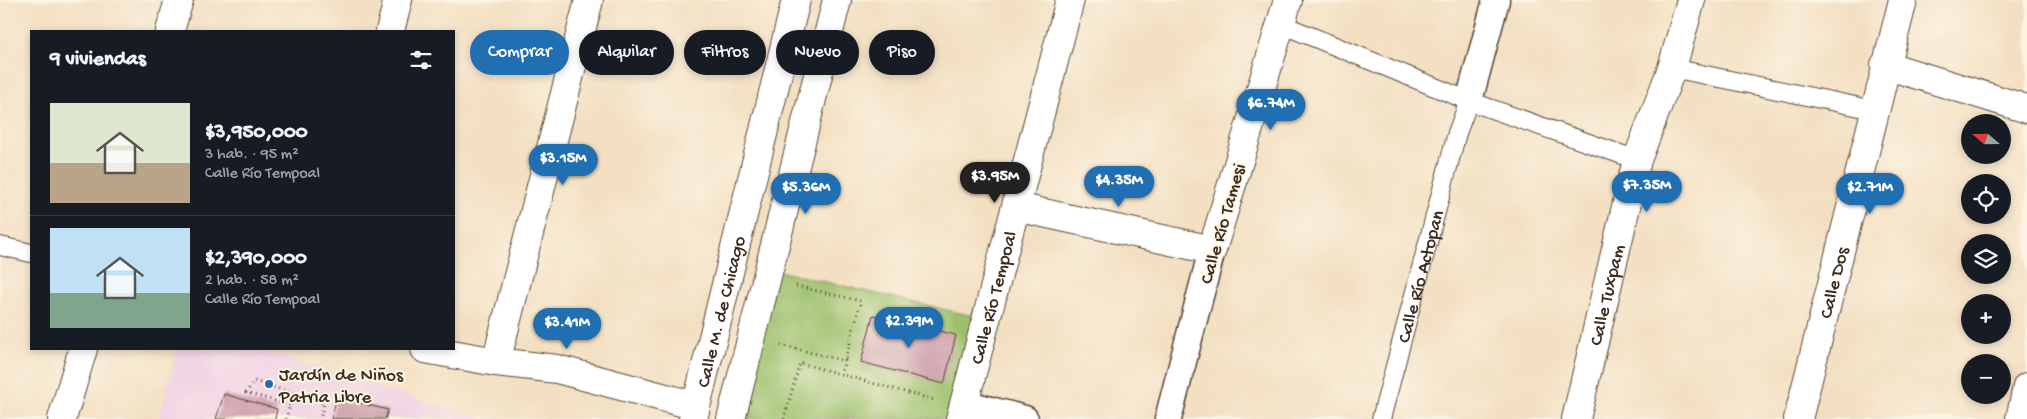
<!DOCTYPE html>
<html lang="es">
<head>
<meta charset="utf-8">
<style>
	body { margin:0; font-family:"Gochi Hand",sans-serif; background:#242831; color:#f1f3f6; height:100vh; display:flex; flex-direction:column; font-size:19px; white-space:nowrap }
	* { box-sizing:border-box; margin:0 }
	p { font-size:16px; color:#9ea1a6 }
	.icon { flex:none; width:28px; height:28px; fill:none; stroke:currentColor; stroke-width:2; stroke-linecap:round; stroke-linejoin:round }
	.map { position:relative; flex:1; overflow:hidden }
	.side { position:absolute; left:30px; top:30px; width:425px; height:320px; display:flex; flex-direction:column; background:#171b24; border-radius:0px; box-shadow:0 2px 8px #0003 }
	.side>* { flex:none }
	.guide { position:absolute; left:470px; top:30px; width:475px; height:45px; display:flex; gap:10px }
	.needle { width:32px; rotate:290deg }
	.tools { position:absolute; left:1961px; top:114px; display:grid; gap:10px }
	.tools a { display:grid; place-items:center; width:50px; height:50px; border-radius:50%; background:#171b24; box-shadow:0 2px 8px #0003; font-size:25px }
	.price { position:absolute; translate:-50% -42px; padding:0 11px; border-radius:18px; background:#1f6fb2; color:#fff; font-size:16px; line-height:32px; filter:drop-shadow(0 1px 2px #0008) }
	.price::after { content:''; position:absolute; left:50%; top:30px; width:15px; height:11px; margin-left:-8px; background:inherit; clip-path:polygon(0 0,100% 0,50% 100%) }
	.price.current { background:#222; color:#fff }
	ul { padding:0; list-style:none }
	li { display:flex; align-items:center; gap:15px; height:125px; padding:0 20px }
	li+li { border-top:1px solid #363941 }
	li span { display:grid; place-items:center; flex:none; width:140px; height:100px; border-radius:0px; color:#555 }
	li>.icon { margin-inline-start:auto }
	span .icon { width:60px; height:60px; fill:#fffc; stroke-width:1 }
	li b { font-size:21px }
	h2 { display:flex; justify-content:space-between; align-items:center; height:60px; padding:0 20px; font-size:21px }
	.pill { padding:0 18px; border-radius:22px; background:#171b24; box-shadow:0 2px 8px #0003; font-size:18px; line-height:45px }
	.pill.current { background:#1f6fb2; color:#fff }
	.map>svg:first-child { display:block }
	.built { fill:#f0d0e5 }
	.green { fill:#9cc16c; stroke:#6c7645 }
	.building { fill:#c895a5 }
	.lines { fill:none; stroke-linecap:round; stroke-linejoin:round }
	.service-casing { stroke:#574536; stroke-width:20 }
	.pedestrian-casing { stroke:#574536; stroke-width:29 }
	.minor-casing { stroke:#574536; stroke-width:30 }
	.path { stroke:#574536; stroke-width:3; stroke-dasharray:1 4; stroke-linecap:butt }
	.service { stroke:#fff; stroke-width:18 }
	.pedestrian { stroke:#fff; stroke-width:26 }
	.minor { stroke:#fff; stroke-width:28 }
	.poi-dot { fill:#1f6fb2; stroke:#fcf5e5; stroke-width:2 }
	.labels { text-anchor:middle; stroke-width:4; stroke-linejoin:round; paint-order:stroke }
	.street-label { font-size:19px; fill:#3b2a1e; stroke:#fcf5e5 }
	.poi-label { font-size:19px; fill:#3b2a1e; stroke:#fcf5e5; text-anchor:start }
</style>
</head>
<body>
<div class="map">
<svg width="2027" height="419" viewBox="0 0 2027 419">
	<rect width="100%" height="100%" fill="#fcf5e5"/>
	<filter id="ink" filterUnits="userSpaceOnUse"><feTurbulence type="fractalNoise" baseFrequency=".02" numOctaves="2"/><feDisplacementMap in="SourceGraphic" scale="10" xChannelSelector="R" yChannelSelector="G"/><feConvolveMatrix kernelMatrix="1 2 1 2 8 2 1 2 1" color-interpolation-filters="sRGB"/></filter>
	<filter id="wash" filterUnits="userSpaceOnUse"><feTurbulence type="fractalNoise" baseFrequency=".0096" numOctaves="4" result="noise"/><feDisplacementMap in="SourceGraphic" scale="20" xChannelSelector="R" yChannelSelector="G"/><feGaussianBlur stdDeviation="1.12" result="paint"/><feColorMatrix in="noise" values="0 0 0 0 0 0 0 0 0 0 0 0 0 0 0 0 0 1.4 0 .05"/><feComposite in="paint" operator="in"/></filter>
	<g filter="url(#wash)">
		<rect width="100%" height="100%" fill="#f3dfc1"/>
		<polygon class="built" points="177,349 255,349 483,419 159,419"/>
		<polygon class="green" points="770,269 986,319 960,419 731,419"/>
		<g id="blocks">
			<g class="building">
				<polygon points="873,315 956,335 944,384 861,362"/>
				<polygon points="224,394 277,409 275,419 216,419"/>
				<polygon points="337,397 388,410 385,419 331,419"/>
			</g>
		</g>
	</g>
	<g filter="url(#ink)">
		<use href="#blocks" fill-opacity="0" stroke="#574536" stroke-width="1"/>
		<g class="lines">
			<g class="service-casing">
				<g id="service">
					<polyline points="1281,24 1469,101 1637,160"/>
					<polyline points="1672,68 1874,110"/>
					<polyline points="0,246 31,253"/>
					<path id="s1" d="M1381 419 1457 133 1469 101"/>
				</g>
			</g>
			<g class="pedestrian-casing">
				<g id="pedestrian">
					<polyline points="1469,101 1496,0"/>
					<polyline points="964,403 1025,419"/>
					<polyline points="1168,419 1212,250"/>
				</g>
			</g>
			<g class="minor-casing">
				<g id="minor">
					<polyline points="170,31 179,0"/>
					<polyline points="390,31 398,0"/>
					<polyline points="1885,65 2027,109"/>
					<polyline points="1016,207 1212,250 1288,0"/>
					<polyline points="425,349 496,362 557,369 696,406"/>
					<polyline points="496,362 589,0"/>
					<polyline points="62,419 83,349"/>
					<path id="s2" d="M693 419 796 0"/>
					<polyline points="731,419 837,0"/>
					<path id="s3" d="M960 419 1070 0"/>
					<path id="s4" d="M1576 419 1637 160 1672 68 1691 0"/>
					<path id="s5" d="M1798 419 1903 0"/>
					<polyline points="2020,419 2027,387"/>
				</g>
			</g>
			<g class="path">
				<polyline points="796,286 861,301 845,361"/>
				<polyline points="781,345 845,361 840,374"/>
				<polyline points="286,419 290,405 246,393 254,381 324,403 320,419"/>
				<polyline points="784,419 800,363 934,400"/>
			</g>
			<use href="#service" class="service"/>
			<use href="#pedestrian" class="pedestrian"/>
			<use href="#minor" class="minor"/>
		</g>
	</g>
	<circle class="poi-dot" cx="269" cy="384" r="5"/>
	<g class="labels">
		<g class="street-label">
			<text transform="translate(1221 223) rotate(-74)" y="7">Calle Río Tamesi</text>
			<text dy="7" stroke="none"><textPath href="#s1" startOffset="148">Calle Río Actopan</textPath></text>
			<text dy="7" stroke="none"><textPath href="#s5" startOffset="141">Calle Dos</textPath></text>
			<text dy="7" stroke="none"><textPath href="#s4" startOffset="128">Calle Tuxpam</textPath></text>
			<text dy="7" stroke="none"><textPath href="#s3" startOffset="126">Calle Río Tempoal</textPath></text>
			<text dy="7" stroke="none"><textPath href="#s2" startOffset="111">Calle M. de Chicago</textPath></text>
		</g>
		<g class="poi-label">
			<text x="279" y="380">Jardín de Niños<tspan x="279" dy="22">Patria Libre</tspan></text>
		</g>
	</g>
</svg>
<div class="tools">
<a><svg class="needle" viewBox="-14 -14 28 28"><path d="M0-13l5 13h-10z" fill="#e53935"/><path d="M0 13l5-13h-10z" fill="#9ea1a6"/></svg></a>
<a><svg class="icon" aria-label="locate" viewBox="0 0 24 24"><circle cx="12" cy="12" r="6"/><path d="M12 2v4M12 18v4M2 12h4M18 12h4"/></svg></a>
<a><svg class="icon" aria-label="layers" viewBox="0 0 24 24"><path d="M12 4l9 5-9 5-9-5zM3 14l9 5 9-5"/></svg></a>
<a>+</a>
<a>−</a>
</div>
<b class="price" style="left:1271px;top:131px">$6.74M</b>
<b class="price" style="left:563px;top:186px">$3.15M</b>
<b class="price current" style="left:995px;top:204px">$3.95M</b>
<b class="price" style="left:1119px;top:208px">$4.35M</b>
<b class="price" style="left:1647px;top:213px">$7.35M</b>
<b class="price" style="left:806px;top:215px">$5.36M</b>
<b class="price" style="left:1870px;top:215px">$2.71M</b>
<b class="price" style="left:909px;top:349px">$2.39M</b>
<b class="price" style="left:567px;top:350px">$3.41M</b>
<div class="guide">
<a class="pill current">Comprar</a>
<a class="pill">Alquilar</a>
<a class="pill">Filtros</a>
<a class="pill">Nuevo</a>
<a class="pill">Piso</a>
</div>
<section class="side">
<h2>9 viviendas<svg class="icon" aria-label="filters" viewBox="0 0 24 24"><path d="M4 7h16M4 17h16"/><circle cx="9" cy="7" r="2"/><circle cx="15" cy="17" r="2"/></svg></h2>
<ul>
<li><span style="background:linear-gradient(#dfe7d0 60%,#b9a48a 0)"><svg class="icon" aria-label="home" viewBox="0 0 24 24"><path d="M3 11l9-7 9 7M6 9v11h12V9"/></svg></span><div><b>$3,950,000</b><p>3 hab. · 95 m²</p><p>Calle Río Tempoal</p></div></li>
<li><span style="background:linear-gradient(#bfe0f5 65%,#7fa58c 0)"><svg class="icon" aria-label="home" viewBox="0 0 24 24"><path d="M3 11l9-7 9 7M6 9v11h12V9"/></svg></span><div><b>$2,390,000</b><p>2 hab. · 58 m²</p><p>Calle Río Tempoal</p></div></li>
</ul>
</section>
</div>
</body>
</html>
